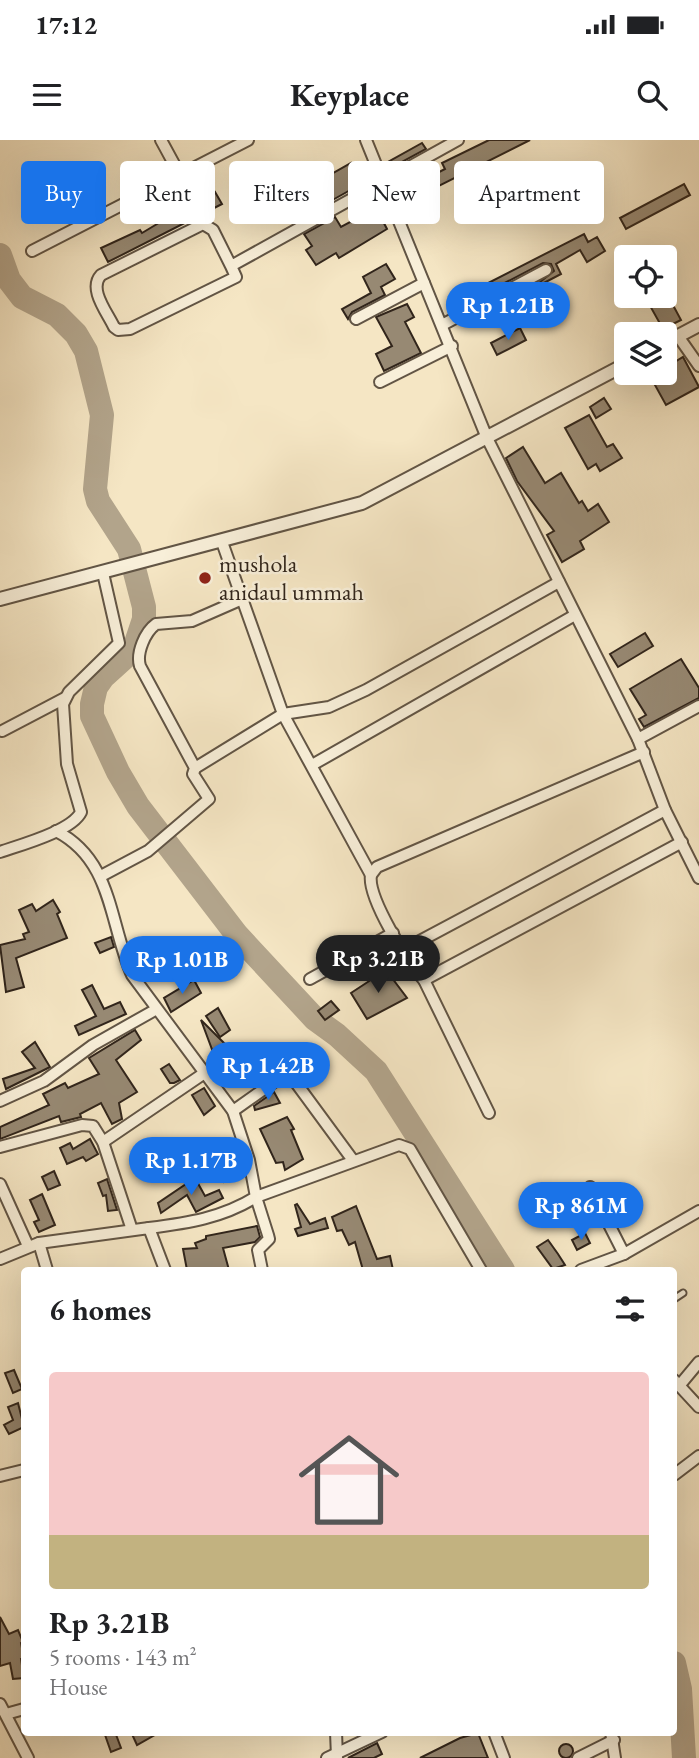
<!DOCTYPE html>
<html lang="en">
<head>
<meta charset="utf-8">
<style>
	body { margin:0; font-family:"EB Garamond",serif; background:#f6f6f6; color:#202124; height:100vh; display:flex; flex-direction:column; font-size:26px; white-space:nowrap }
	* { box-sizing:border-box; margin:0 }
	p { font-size:23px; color:#757577 }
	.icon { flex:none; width:38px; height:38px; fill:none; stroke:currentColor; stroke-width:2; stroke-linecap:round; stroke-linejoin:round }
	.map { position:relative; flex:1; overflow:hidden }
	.panel { position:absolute; left:21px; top:1127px; width:656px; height:469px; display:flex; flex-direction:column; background:#fff; border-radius:7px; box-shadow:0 7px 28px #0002 }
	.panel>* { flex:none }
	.guide { position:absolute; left:21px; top:21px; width:658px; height:63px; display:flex; gap:14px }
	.tools { position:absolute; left:614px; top:105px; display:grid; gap:14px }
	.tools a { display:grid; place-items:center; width:63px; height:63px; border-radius:7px; background:#fff; box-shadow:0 7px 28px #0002; font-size:35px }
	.price { position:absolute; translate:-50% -60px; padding:0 16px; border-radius:24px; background:#1a73e8; color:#fff; font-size:23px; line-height:46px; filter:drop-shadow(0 2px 4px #0008) }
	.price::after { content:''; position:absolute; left:50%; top:42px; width:21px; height:16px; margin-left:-10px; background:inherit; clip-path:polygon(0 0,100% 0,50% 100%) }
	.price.current { background:#222; color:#fff }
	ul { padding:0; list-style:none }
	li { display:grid; align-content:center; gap:14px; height:371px; padding:0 28px }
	li span { display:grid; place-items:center; height:217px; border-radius:7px; color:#555 }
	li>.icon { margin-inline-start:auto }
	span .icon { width:126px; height:126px; fill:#fffc; stroke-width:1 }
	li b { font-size:30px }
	h2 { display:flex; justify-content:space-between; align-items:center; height:84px; padding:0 28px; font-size:30px }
	.pill { padding:0 24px; border-radius:7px; background:#fff; box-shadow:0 7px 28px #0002; font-size:24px; line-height:63px }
	.pill.current { background:#1a73e8; color:#fff }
	.status { display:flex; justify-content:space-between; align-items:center; height:49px; padding:0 35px; background:#fff; direction:ltr }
	.status svg { height:19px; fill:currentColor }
	header { display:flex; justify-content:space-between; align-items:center; height:91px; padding:0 28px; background:#fff; font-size:32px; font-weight:700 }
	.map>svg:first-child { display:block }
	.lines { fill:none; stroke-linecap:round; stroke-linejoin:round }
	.river { stroke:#b2a48b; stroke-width:24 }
	.building { fill:#978973; stroke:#31251b; stroke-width:2 }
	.service-casing { stroke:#625545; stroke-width:9 }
	.minor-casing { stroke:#625545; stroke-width:14 }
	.tertiary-casing { stroke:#625545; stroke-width:16 }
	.service { stroke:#f8efd9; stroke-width:5 }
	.minor { stroke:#f8efd9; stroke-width:10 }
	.tertiary { stroke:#f8efd9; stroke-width:12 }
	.poi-dot { fill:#8f2418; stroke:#f8efd9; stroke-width:2.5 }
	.labels { text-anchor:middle; stroke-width:5; stroke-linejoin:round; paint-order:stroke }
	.poi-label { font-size:24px; fill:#31251b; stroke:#f8efd9; text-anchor:start }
</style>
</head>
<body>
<div class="status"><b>17:12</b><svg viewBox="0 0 49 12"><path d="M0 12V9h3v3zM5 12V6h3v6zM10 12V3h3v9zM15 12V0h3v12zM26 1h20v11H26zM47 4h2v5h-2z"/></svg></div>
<header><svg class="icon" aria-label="menu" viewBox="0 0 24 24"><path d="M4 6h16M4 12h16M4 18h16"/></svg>Keyplace<svg class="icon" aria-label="search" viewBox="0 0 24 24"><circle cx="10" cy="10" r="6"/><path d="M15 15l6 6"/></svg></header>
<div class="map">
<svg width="699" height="1618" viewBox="0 0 699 1618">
	<rect width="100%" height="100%" fill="#f5e6c4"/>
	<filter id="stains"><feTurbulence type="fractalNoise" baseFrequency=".00286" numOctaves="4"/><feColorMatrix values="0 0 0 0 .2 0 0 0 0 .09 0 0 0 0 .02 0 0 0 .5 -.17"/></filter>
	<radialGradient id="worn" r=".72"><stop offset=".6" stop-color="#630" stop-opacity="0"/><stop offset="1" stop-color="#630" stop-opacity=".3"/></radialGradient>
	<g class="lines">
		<g class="river">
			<polyline points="0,115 9,140 22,157 57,175 76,194 86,211 102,275 95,349 98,361 129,409 144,467 144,479 134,509 103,537 96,547 92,564 92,576 118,632 138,666 237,795 315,879 337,895 376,931 503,1130"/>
			<polyline points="674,1523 680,1549 684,1618"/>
		</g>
	</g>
	<g class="building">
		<polygon points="489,0 530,0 401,65 393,46 399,42 415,33 420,42 445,29 442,23"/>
		<polygon points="422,3 426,9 391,28 388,22"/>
		<polygon points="351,23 354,30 362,26 370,39 295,81 284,61"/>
		<polygon points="684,44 690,55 626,89 620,78"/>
		<polygon points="185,47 196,64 215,52 222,64 108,122 101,108 140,90 142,93 177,72 168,58"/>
		<polygon points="376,68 387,89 339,118 336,113 316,125 306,110 312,106 304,94 335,77 341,87"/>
		<polygon points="584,94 588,102 597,97 605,111 587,122 580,110 556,124 561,134 542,144 540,142 554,131 551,124 543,123 455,169 451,162"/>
		<polygon points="386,124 395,139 381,147 385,155 352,172 348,179 342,169 371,153 363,137"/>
		<polygon points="667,154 681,180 663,189 649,164"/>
		<polygon points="407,164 414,177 405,182 421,213 384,231 376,214 392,206 376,177"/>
		<polygon points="520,188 526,200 497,215 491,203"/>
		<polygon points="683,217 699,247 666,265 650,236 665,233 665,228"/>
		<polygon points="604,258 611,269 596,278 590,267"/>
		<polygon points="589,275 607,307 613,304 622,318 600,331 596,324 588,329 565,288"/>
		<polygon points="523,307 545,343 561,333 579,363 582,361 588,371 598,364 609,382 580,401 584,409 562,422 547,395 554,391 517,341 506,318"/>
		<polygon points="645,493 653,506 618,527 610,514"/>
		<polygon points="681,519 699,548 699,558 644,587 639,579 646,575 630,549"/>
		<polygon points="53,760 60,772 57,774 67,798 16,818 24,847 6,852 0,805 25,799 23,794 29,792 19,770 32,764 36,771"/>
		<polygon points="111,797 114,807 100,813 95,803"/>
		<polygon points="386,830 407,858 367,879 351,853"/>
		<polygon points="194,840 201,853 171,872 164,858"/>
		<polygon points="92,845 104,869 120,862 126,874 79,895 75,886 96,876 82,850"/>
		<polygon points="331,861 339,870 325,880 318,871"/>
		<polygon points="218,868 230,890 220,897 206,876"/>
		<polygon points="201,880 235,914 250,905 256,915 253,917 262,929 243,944 233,924 225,930 213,912"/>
		<polygon points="135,890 141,900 116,920 137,952 119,963 122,979 112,984 101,963 80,974 81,977 61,982 59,976 0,999 0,987 49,965 43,954 65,943 68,948 99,934 89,918"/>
		<polygon points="35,902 50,927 6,949 3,939 35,928 22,912"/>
		<polygon points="169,924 180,940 174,943 170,943 161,929"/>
		<polygon points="204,948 215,966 204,975 192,955"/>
		<polygon points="274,952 280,963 255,970 254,966"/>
		<polygon points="287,977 294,989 291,990 303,1019 285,1030 283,1022 276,1023 260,989"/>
		<polygon points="90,999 98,1014 86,1021 83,1017 67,1024 60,1008 70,1003 73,1009"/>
		<polygon points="233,1013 242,1033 224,1042 215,1022"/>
		<polygon points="54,1031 60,1045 48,1050 42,1037"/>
		<polygon points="195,1038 205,1056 219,1050 223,1058 196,1072 187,1055 161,1073 158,1063"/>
		<polygon points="107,1039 117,1070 108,1071 106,1055 103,1056 98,1043"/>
		<polygon points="42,1054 55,1085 39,1092 34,1082 39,1080 30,1060"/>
		<polygon points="297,1064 310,1084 325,1078 328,1088 298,1096 295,1089 301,1087 295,1065"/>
		<polygon points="356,1066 377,1119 390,1116 393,1130 363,1130 355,1102 349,1105 342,1090 337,1091 332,1077"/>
		<polygon points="257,1086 260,1097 255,1102 223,1108 229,1130 187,1130 183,1109 197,1108 195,1103 206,1099 206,1096"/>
		<polygon points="585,1093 590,1103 577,1110 572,1100"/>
		<polygon points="548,1100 558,1114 565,1125 553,1129 537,1107"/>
		<polygon points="14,1230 22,1249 13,1253 5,1233"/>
		<polygon points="18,1263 24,1287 9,1294 4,1285 13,1280 8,1267"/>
		<polygon points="0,1477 9,1494 18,1490 23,1502 21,1503 24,1518 21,1519 24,1538 13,1539 10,1523 0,1526"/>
		<polygon points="104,1592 115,1592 121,1608 111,1612"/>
		<polygon points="131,1592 160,1592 137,1605"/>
		<polygon points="478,1593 488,1618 420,1618 460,1598"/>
		<polygon points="377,1603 382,1614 374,1618 348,1618"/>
		<circle cx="566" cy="1611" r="7"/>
	</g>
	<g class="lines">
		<g class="service-casing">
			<polyline id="service" points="674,1159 683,1153"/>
		</g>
		<g class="minor-casing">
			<g id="minor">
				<polyline points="161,0 180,35"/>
				<polyline points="366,0 487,298 638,599 665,670 699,738"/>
				<polyline points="32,111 248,0"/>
				<path d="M231 126 213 90 203 84 101 135C88 149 107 172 114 187L118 190 130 189 236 137 231 126 458 0"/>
				<polyline points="356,179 424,143"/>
				<polyline points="442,185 546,130"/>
				<polyline points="678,196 699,226"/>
				<polyline points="380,242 452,206"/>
				<polyline points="222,402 283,574 371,735"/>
				<polyline points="2,591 65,558"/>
				<polyline points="638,599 699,566"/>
				<path d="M644 612 377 727 371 735C367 757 408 823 424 840L682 702"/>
				<polyline points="312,625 575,475"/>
				<polyline points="195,628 283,574 329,567 366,550 559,442"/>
				<path d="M56 691C113 720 109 783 132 835L233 971 249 1020 256 1057C222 1078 188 1083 149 1088"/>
				<path d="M0 712C20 705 72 691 81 672L67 624 63 564 69 552 119 503 103 433"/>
				<path d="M101 736 148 711 209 659 193 634 195 628 140 526C136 513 145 492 156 484L192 481 240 460"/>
				<polyline points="403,810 665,670"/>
				<polyline points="310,839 393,793"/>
				<polyline points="424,840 489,973"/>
				<polyline points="0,961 44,941 93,905 155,870"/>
				<polyline points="233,971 281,937 291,936 352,1019"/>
				<polyline points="103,1002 206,932"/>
				<polyline points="0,1007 82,985 93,986 103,1002 132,1090"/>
				<polyline points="0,1044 28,1106"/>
				<polyline points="590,1047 624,1114"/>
				<polyline points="39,1103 47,1130"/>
				<polyline points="0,1119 39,1103 149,1088 165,1130"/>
				<polyline points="262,1130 258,1110 269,1099 268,1095 256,1057 399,1005 410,1009 481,1130"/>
				<polyline points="581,1130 624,1114 699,1071"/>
				<polyline points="674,1240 699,1267"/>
				<polyline points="679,1246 699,1222"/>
				<polyline points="674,1335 699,1316"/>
				<polyline points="0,1336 24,1330"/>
				<polyline points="0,1564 28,1618"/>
				<polyline points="6,1574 24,1569"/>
				<polyline points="336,1592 337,1617"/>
				<polyline points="494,1592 504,1618"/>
				<polyline points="611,1592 615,1618"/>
				<polyline points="327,1618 382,1592"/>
				<polyline points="578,1618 614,1600"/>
			</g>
		</g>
		<g class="tertiary-casing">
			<g id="tertiary">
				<polyline points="665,203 699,185"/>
				<polyline points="0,459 362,363 626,224"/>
			</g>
		</g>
		<use href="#service" class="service"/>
		<use href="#minor" class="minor"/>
		<use href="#tertiary" class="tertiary"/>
	</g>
	<circle class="poi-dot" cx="205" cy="438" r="7"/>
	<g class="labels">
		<g class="poi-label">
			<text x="219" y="432">mushola<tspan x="219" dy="28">anidaul ummah</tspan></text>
		</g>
	</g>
	<rect width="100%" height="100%" filter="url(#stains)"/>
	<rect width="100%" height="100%" fill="url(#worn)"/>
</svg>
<div class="tools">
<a><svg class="icon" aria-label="locate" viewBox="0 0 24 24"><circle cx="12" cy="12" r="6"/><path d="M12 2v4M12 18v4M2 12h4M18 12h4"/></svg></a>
<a><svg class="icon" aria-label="layers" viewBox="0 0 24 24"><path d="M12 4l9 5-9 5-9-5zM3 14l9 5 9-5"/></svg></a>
</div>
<b class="price" style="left:508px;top:202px">Rp 1.21B</b>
<b class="price current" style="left:378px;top:855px">Rp 3.21B</b>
<b class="price" style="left:182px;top:856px">Rp 1.01B</b>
<b class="price" style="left:268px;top:962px">Rp 1.42B</b>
<b class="price" style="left:191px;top:1057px">Rp 1.17B</b>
<b class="price" style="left:581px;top:1102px">Rp 861M</b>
<div class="guide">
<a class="pill current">Buy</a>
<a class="pill">Rent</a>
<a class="pill">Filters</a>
<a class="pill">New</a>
<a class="pill">Apartment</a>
</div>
<section class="panel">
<h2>6 homes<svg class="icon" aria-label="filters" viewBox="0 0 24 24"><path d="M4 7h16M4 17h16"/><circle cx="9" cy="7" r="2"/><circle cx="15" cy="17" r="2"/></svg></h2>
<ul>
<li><span style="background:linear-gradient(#f6c9c9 75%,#c2b280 0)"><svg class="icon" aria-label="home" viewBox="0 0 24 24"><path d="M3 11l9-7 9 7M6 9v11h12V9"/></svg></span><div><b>Rp 3.21B</b><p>5 rooms · 143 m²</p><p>House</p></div></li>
</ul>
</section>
</div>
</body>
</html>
